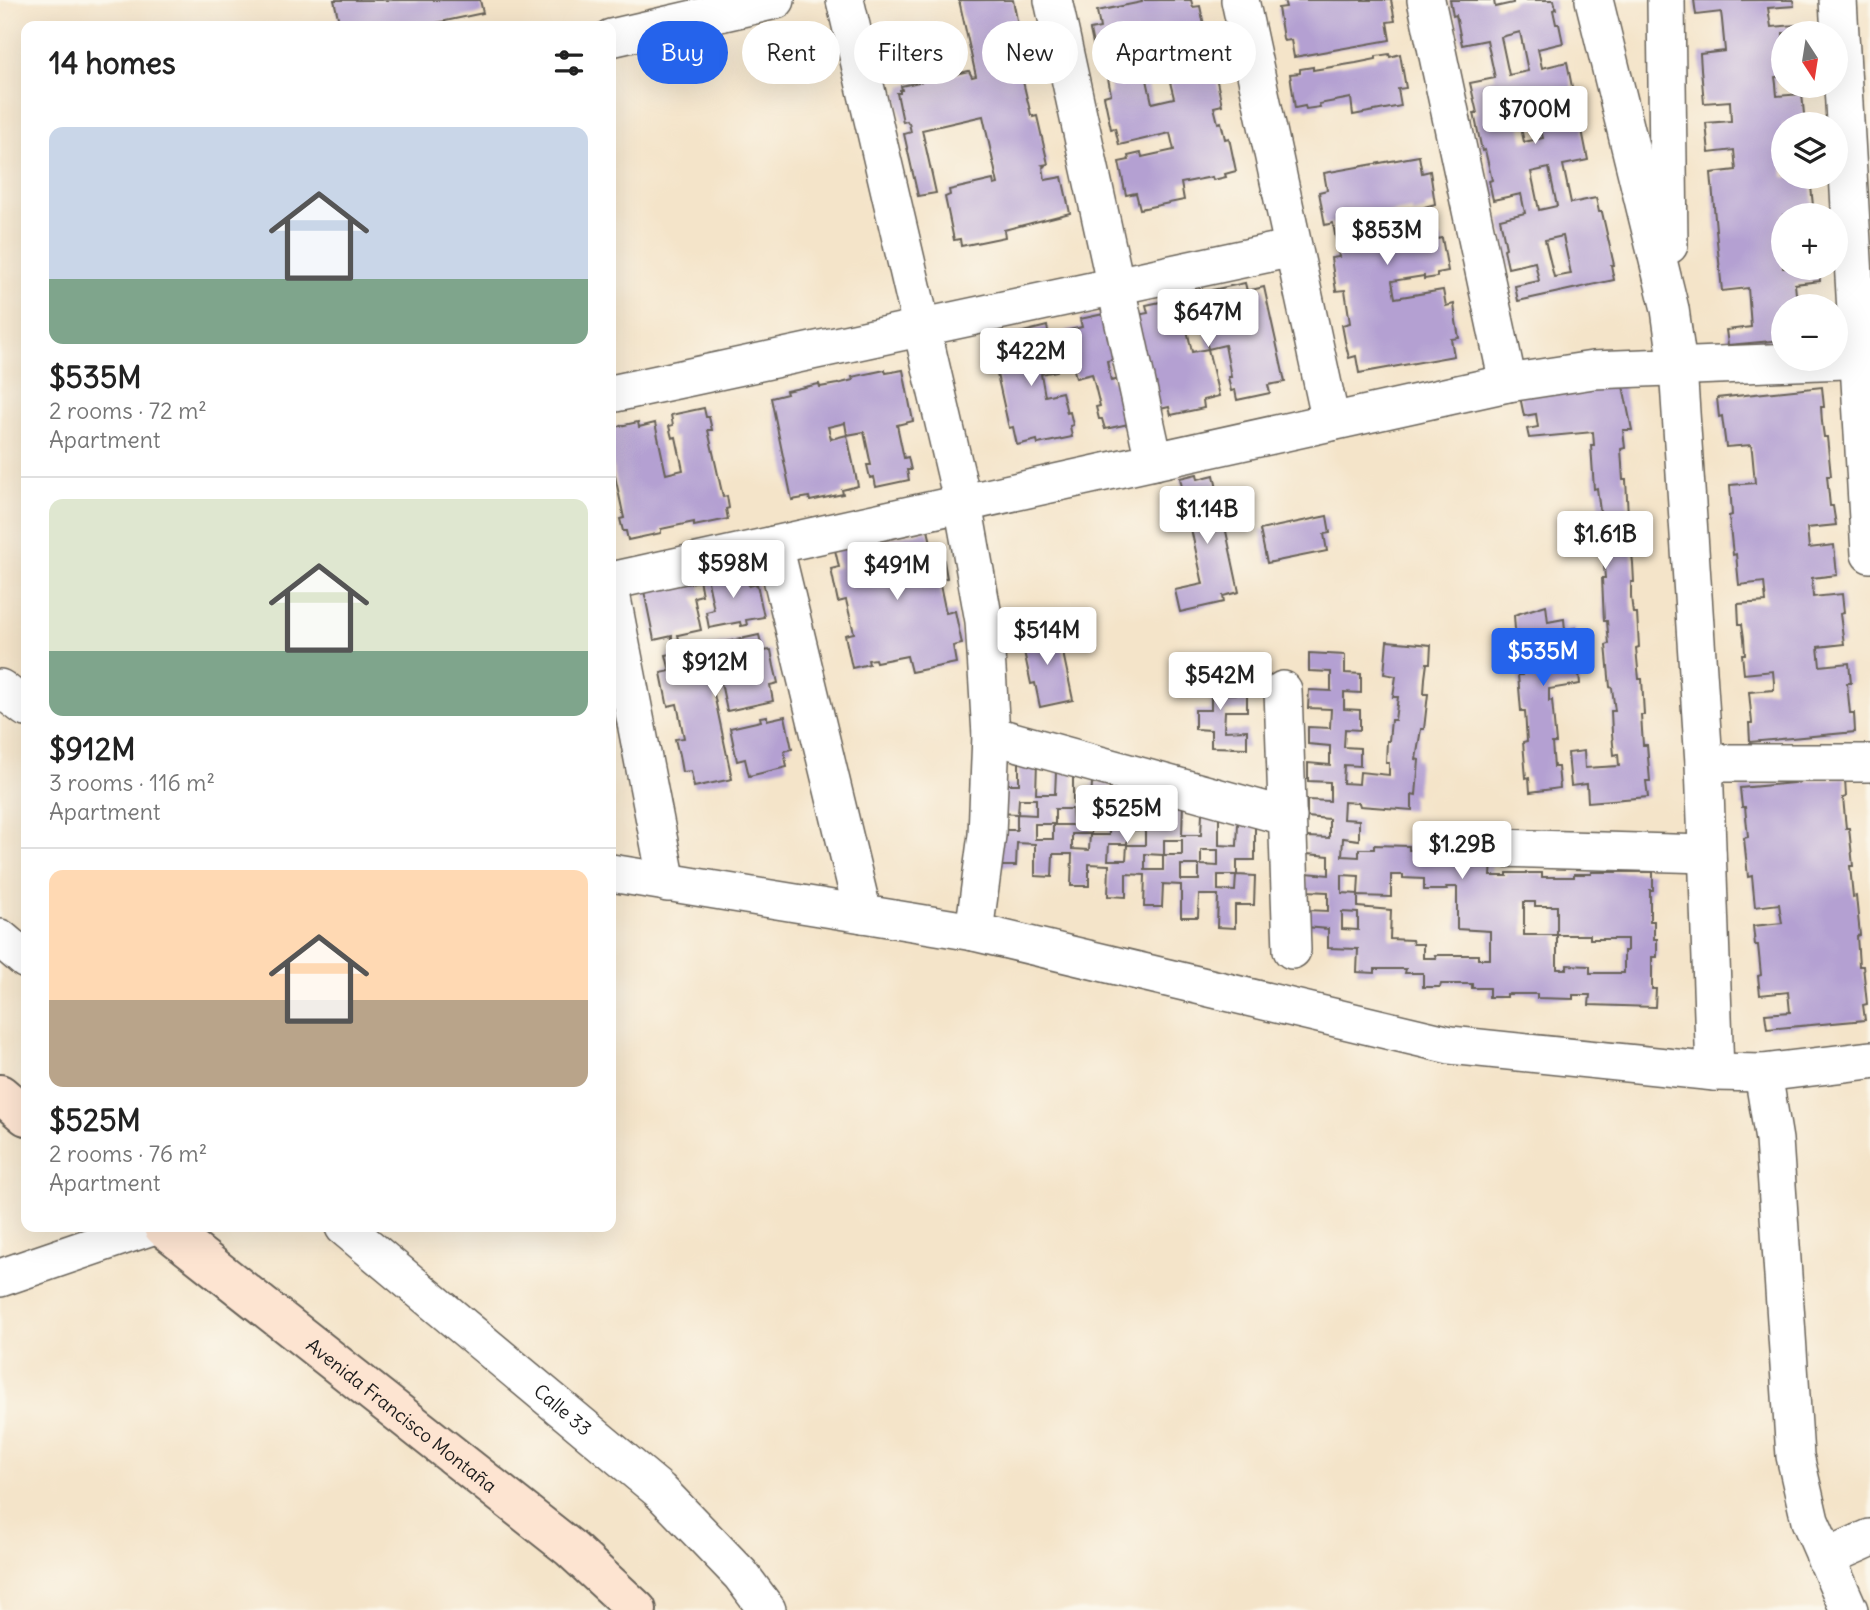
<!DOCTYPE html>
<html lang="en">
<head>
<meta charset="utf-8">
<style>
	body { margin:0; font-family:Delius,sans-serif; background:#f2f2f2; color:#222; height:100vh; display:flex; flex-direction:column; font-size:26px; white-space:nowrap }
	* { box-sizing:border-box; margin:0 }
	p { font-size:23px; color:#767676 }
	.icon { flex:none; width:38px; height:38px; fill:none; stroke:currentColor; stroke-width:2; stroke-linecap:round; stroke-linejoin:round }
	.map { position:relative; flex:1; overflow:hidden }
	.sheet { position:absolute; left:21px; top:21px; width:595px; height:1211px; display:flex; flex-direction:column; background:#fff; border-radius:14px; box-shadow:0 7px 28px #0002 }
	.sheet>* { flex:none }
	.hud { position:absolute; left:637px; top:21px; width:665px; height:63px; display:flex; gap:14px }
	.needle { width:46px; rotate:168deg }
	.buttons { position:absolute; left:1771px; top:21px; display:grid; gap:14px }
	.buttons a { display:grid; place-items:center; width:77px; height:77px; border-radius:50%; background:#fff; box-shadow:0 7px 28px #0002; font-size:35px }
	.price { position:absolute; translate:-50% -60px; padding:0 16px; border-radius:7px; background:#fff; color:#222; font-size:23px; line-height:46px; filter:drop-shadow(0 2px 4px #0008) }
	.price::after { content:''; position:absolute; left:50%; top:42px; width:21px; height:16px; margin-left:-10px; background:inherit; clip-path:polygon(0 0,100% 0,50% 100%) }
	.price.selected { background:#2563eb; color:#fff }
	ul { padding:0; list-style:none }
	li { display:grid; align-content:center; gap:14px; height:371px; padding:0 28px }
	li+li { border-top:2px solid #e0e0e0 }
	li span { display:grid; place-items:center; height:217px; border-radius:14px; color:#555 }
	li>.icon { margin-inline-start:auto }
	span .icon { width:126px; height:126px; fill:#fffc; stroke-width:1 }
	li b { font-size:30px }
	h2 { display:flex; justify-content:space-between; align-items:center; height:84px; padding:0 28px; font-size:30px }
	.pill { padding:0 24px; border-radius:32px; background:#fff; box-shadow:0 7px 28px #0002; font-size:24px; line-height:63px }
	.pill.selected { background:#2563eb; color:#fff }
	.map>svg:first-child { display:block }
	.building { fill:#b4a0d2; fill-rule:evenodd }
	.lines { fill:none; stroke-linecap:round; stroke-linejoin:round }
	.minor-casing { stroke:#686259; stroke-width:40 }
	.secondary-casing { stroke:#686259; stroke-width:42 }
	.minor { stroke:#fff; stroke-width:37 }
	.secondary { stroke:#fde4d1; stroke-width:38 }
	.labels { text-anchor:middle; stroke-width:5; stroke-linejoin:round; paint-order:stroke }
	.street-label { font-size:19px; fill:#1c1c1c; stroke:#fbf7ec }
</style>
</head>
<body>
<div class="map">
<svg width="1870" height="1610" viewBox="0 0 1870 1610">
	<rect width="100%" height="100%" fill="#fbf7ec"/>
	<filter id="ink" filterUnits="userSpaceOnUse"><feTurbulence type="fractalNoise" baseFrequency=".0143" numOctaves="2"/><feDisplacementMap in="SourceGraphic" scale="14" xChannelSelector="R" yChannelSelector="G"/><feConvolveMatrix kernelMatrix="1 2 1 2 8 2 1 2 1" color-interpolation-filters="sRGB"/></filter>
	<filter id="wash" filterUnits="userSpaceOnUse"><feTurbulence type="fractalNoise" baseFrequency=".00686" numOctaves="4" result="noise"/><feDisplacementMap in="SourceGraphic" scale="28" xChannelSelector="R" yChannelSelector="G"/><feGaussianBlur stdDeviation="1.57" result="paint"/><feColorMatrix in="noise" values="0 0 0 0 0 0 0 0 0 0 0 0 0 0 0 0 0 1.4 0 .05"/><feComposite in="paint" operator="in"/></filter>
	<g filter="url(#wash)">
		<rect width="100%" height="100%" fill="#f4e4c9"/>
		<g id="blocks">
			<g class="building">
				<polygon points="334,0 480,0 483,13 422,26 340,26"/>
				<polygon points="959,0 1013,0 1026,65 1022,66 1023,68 1020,69 1031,115 1033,115 1033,117 1037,116 1048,164 1043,165 1045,166 1043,167 1045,180 1062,177 1070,213 1004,230 1005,237 961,246 960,239 954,240 945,197 950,195 949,190 993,180 994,185 998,184 983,116 922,130 936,193 918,196 904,134 911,132 909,123 908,123 907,121 903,122 897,93 900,93 900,90 902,90 901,86 969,71 972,77 976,76"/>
				<polygon points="1141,0 1191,0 1193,7 1200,6 1207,39 1197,42 1197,45 1184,47 1184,44 1121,58 1122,61 1108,64 1107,61 1097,63 1090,30 1100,28 1097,11 1142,2"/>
				<polygon points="1284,0 1391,0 1395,21 1387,22 1390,40 1294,57 1291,40 1284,41 1283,38 1278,8 1286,7"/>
				<path d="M1450 0H1494L1495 7 1513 3V0H1554L1556 9 1553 10 1556 24H1559L1563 43 1538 49 1542 68 1567 62 1573 92H1576L1584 129 1582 130 1588 160 1563 165 1571 203 1596 198 1599 212H1602L1614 265H1611L1614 280 1518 301 1515 286 1539 281 1535 262 1508 268 1504 249 1506 248 1500 219 1525 213 1521 194 1493 200 1489 181 1492 180 1485 150 1482 151 1474 113H1477L1470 83 1495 78 1487 40 1462 45 1456 15 1453 16ZM1520 32 1528 71 1509 75 1501 37ZM1534 101 1543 138 1524 142 1516 104ZM1549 168 1557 206 1539 210 1531 172ZM1563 236 1571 274 1554 277 1545 240Z"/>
				<polygon points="1694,0 1793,0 1794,6 1768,8 1771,27 1796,25 1796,33 1783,33 1783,76 1775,77 1776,84 1777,96 1802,94 1805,124 1783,124 1783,146 1782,146 1783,177 1810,177 1814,215 1783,215 1783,268 1819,268 1820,281 1795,284 1797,304 1822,301 1823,306 1783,306 1783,340 1728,345 1726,330 1751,327 1748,288 1722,291 1717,241 1711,173 1736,170 1734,150 1709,153 1706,123 1731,121 1730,101 1704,103 1701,69 1700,54 1725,51 1722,20 1721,12 1696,15"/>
				<polygon points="1389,54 1390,57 1400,54 1406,88 1398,89 1401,106 1353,115 1351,98 1319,104 1320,107 1306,109 1305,106 1295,108 1290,74 1300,73 1300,69 1313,67 1313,70 1356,63 1376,59 1376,56"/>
				<polygon points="1145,70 1152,103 1174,98 1170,82 1191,77 1190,74 1203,71 1204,74 1215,72 1222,105 1214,107 1218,123 1221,122 1225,139 1229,138 1236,171 1225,174 1226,177 1213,180 1212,177 1181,183 1184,200 1140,209 1136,193 1126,195 1119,162 1129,160 1128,156 1141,153 1142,157 1174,150 1170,133 1119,145 1115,128 1111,129 1104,96 1111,94 1108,78"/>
				<polygon points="1419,156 1422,173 1430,171 1435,204 1425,207 1426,210 1412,213 1412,209 1380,215 1386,248 1418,242 1417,239 1431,237 1431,240 1442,238 1448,271 1437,273 1437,277 1424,279 1424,276 1392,281 1395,298 1443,290 1446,306 1454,304 1456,321 1459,338 1451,339 1454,356 1359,373 1356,356 1349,358 1345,341 1342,325 1350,323 1345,290 1336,291 1331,258 1339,257 1333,223 1325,225 1319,192 1327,190 1324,173"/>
				<polygon points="1245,283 1247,291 1264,287 1285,382 1268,385 1270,393 1237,400 1235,390 1231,391 1228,377 1231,377 1225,345 1208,349 1219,396 1203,400 1204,408 1171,415 1169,407 1152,411 1132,316 1148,313 1146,305 1179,298 1182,308 1185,307 1188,321 1185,321 1192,352 1208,349 1198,301 1214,298 1212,290"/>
				<polygon points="1113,312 1123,357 1107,361 1111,381 1128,377 1138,422 1105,429 1102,419 1099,419 1096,407 1100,406 1092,374 1076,378 1065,331 1082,327 1080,319"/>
				<polygon points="1047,326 1049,337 1053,336 1056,349 1052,350 1057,371 1041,374 1045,396 1062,392 1067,413 1070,412 1073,425 1070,426 1072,437 1038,444 1037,440 1017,445 1013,427 1009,428 994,361 998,361 993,344 1012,339 1011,335"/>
				<polygon points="885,370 886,373 903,370 913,421 897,425 904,458 908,457 911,470 907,470 909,480 876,487 874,477 870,478 867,465 871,465 864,432 847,435 845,423 828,427 831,439 847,435 858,486 842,490 843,494 838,495 810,501 809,497 792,500 771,398 787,394 786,391 819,384 820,387 837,384 853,380 852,377"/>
				<polygon points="1622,381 1632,430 1623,430 1625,448 1621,449 1623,480 1626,480 1627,498 1628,515 1625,515 1627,547 1631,546 1633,563 1634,582 1631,582 1631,597 1633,613 1637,613 1639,647 1636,648 1639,679 1642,679 1644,715 1641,715 1643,745 1647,745 1650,781 1646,781 1648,797 1588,802 1587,784 1571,786 1568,753 1584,751 1585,768 1619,766 1618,754 1614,755 1612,733 1611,711 1615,711 1612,688 1610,687 1606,645 1609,644 1607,621 1604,621 1602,578 1605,578 1603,555 1599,555 1596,512 1600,511 1597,488 1594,489 1591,445 1594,445 1593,432 1529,438 1527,429 1538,427 1536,414 1524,416 1518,387"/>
				<polygon points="1822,387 1824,407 1821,407 1822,422 1824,437 1827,437 1831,476 1827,476 1830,506 1833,506 1836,525 1807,528 1809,548 1834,545 1837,575 1812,578 1813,597 1842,594 1844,613 1840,614 1844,644 1818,647 1820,666 1849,663 1851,683 1847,683 1850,713 1854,713 1855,732 1750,742 1749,723 1752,723 1749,692 1774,690 1774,683 1773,671 1744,674 1742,654 1745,654 1744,638 1742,624 1739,624 1738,604 1766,602 1764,582 1739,585 1736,554 1733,555 1731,536 1729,516 1732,515 1730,485 1755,483 1752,451 1751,445 1726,447 1722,416 1719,417 1717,398"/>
				<polygon points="704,408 706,417 709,417 712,430 708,430 723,497 727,496 729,508 726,509 728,519 694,526 694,522 661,529 661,533 628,540 626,531 623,531 620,519 624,518 611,457 611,428 638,422 639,427 655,423 666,474 683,470 676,437 672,438 669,426 673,425 671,415"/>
				<polygon points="1197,474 1198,479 1214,475 1239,592 1223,596 1224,602 1180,612 1175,590 1203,584 1180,478"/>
				<polygon points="1327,516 1330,533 1324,534 1327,551 1267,563 1260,530"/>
				<polygon points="928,530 932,547 940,545 944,561 947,578 939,580 946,613 955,611 962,644 953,646 956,663 911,672 907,656 876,662 875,659 868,660 869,664 852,668 845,635 854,633 846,600 838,602 831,569 839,567 835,550"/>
				<polygon points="745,569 749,586 757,584 764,617 746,620 747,625 741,626 740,622 709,628 706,612 714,610 707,577"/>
				<polygon points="699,579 702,595 694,597 701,630 678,635 679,639 672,641 672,636 654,640 644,591"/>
				<polygon points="1546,605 1548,622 1564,619 1565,630 1575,628 1580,684 1549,689 1549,701 1552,700 1554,722 1556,743 1552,743 1554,767 1558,767 1560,788 1530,792 1529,777 1526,778 1523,742 1527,741 1525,711 1521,711 1518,675 1522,675 1519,644 1516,644 1514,615"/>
				<polygon points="1058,629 1073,700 1040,707 1035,683 1031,684 1021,637"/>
				<polygon points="759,635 763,651 771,650 774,666 778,683 770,685 773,701 727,711 720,678 711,680 732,779 694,787 691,771 682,772 679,755 675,739 684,738 677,704 668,706 667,703 661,673 670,671 666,655"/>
				<path d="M1387 641 1431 645 1430 663H1427L1425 678 1424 694H1428L1424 729H1421L1416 759 1419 760 1416 795 1412 794V810L1360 806 1359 803 1344 802 1343 819 1359 820V840L1343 838 1342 856 1359 857V849H1374V845L1409 846V850H1425L1492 862 1491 876H1507V873H1542V877H1574V874H1591V872H1653V890H1650V921H1654V939H1657V957H1652V989H1656L1655 1007 1589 1005 1590 995H1573V999L1537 998V994H1507V997H1489V988H1472V984H1441L1440 987H1423V973H1405L1406 969H1375V973L1357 972 1358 949 1328 948V929L1306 927V910L1328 911V892L1306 891V873L1329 875V856L1307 854V837L1329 838V819L1307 817V800L1330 801V782L1308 781V763L1330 765V746L1308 744V727L1330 728 1331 709 1308 708 1309 690 1331 691V672L1309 671V653L1345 655V673L1361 674V693L1344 692V709L1360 710V730L1345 729 1344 747 1360 748V766L1344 765 1343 783 1359 784 1360 772 1389 775V763H1386L1387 741H1389L1391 720H1395L1398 697H1393L1396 676 1384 674ZM1342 875 1359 876 1358 894 1342 893ZM1391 875H1403V878L1424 879V890H1447L1446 887H1457V929L1490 931V959H1478V955H1435L1436 958H1423V944H1413L1412 940 1390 939 1391 910 1358 907V896L1391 897ZM1524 902H1535V906H1557V935H1524ZM1342 912 1358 913V930L1342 929ZM1557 935H1590V939H1627V951H1624V973H1590V966L1567 965V969H1557Z"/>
				<polygon points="1195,674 1225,674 1225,694 1247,694 1247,711 1225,711 1224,731 1247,730 1247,748 1211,747 1211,730 1195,729 1195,710 1211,710 1211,693 1195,693"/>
				<polygon points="767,716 767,720 785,716 792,749 784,751 787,767 749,776 745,759 737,761 730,728 761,721 760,717"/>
				<path d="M1019 762H1037L1036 794H1055L1056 772H1073V804L1091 805 1092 782 1110 783 1109 814 1128 815V792L1146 793 1145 825H1165V802L1183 803 1182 835H1201L1202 813H1219V845L1237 846 1238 823H1255V860H1237V875L1255 876 1254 905H1235V928L1217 927 1218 895H1199L1198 917H1181V885L1163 884 1162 907H1144L1145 875 1126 874V897L1108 896 1109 865 1089 864V886H1071L1072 854H1053L1052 877 1035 876V844L1017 843 1016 866H998L999 830H1017V814L999 813V784H1019ZM1019 799H1036V815L1018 814ZM1055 809H1072L1073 825H1053V839H1035V824H1055ZM1091 819H1109V835H1090L1089 850 1072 849V834H1091ZM1128 829 1145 830V845H1127L1126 860H1108L1109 844H1127ZM1164 840H1182V855H1164ZM1201 850H1218V866L1201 865ZM1145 854 1163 855V870H1145ZM1181 865H1199V880H1181ZM1218 875H1236L1235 891 1218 890Z"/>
				<polygon points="1845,778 1846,797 1843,798 1846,828 1849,828 1853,866 1850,866 1853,897 1856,896 1858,916 1860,935 1857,936 1859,966 1863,966 1867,1004 1863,1005 1865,1020 1767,1029 1765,1014 1790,1012 1788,992 1760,995 1758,976 1761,975 1758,945 1755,945 1753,926 1782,923 1780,911 1779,904 1755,907 1752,876 1748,877 1744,838 1748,837 1745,807 1742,807 1740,788"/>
			</g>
		</g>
	</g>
	<g filter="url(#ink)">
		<use href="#blocks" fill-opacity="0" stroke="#686259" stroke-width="2"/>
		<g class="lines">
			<g class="minor-casing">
				<g id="minor">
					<polyline points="845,0 963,504 984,621 991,735 987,835 974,932"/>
					<polyline points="1053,0 1154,461"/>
					<polyline points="1240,0 1331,422"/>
					<polyline points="1426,0 1508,383"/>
					<polyline points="1594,0 1670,309 1678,367 1704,763 1715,1072"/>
					<polyline points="1666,0 1669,245"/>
					<polyline points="1838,0 1870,554"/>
					<polyline points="611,38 776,0"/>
					<polyline points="611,394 1293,248"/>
					<polyline points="774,545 863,914"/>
					<polyline points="611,581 1508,383 1593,370 1870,359"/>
					<polyline points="611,593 667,883"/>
					<polyline points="0,688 26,708"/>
					<polyline points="1283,690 1292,950"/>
					<polyline points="991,735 1288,817"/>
					<polyline points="1704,763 1870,763"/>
					<polyline points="1432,846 1707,854"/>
					<polyline points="611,873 974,932 1450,1045 1715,1072 1763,1073 1870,1060"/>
					<polyline points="0,938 26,960"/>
					<polyline points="1763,1073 1774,1140 1795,1456 1810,1521 1849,1610"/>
					<path id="s1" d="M344 1227 659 1490 741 1575 767 1610"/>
					<polyline points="0,1278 149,1227"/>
					<polyline points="1825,1558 1870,1538"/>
				</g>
			</g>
			<g class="secondary-casing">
				<g id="secondary">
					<polyline points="0,1094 26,1116"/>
					<path id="s2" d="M163 1227 570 1548 637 1610"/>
				</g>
			</g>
			<use href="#minor" class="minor"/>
			<use href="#secondary" class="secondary"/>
		</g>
	</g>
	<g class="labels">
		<g class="street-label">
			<text dy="7" stroke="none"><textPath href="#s1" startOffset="285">Calle 33</textPath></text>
			<text dy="7" stroke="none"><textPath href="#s2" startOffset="304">Avenida Francisco Montaña</textPath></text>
		</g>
	</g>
</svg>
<div class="buttons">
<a><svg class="needle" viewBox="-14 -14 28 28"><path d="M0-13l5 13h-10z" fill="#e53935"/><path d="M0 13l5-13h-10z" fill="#767676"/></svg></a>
<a><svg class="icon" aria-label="layers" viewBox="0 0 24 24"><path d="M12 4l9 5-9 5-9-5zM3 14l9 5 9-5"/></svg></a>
<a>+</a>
<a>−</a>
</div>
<b class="price" style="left:1535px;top:146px">$700M</b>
<b class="price" style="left:1387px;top:267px">$853M</b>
<b class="price" style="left:1208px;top:349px">$647M</b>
<b class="price" style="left:1031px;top:388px">$422M</b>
<b class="price" style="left:1207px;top:546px">$1.14B</b>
<b class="price" style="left:1605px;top:571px">$1.61B</b>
<b class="price" style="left:733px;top:600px">$598M</b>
<b class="price" style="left:897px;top:602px">$491M</b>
<b class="price" style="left:1047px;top:667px">$514M</b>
<b class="price selected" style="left:1543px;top:688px">$535M</b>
<b class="price" style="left:715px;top:699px">$912M</b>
<b class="price" style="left:1220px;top:712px">$542M</b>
<b class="price" style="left:1127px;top:845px">$525M</b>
<b class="price" style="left:1462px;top:881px">$1.29B</b>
<div class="hud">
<a class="pill selected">Buy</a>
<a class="pill">Rent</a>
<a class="pill">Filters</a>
<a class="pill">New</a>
<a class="pill">Apartment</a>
</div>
<section class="sheet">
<h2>14 homes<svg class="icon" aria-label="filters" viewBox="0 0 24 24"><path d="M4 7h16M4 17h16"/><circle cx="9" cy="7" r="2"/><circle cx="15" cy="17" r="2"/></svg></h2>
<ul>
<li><span style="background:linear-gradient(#c9d6e8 70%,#7fa58c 0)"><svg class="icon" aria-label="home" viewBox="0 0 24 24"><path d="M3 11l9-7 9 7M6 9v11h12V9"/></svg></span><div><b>$535M</b><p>2 rooms · 72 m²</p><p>Apartment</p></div></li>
<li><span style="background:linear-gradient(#dfe7d0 70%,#7fa58c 0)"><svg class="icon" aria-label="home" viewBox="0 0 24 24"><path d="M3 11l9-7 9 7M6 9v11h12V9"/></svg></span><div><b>$912M</b><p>3 rooms · 116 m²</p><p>Apartment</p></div></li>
<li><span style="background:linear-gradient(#ffd9b3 60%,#b9a48a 0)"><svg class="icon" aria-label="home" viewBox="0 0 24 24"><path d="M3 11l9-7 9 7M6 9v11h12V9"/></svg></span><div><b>$525M</b><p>2 rooms · 76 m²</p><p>Apartment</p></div></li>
</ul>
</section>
</div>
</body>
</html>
